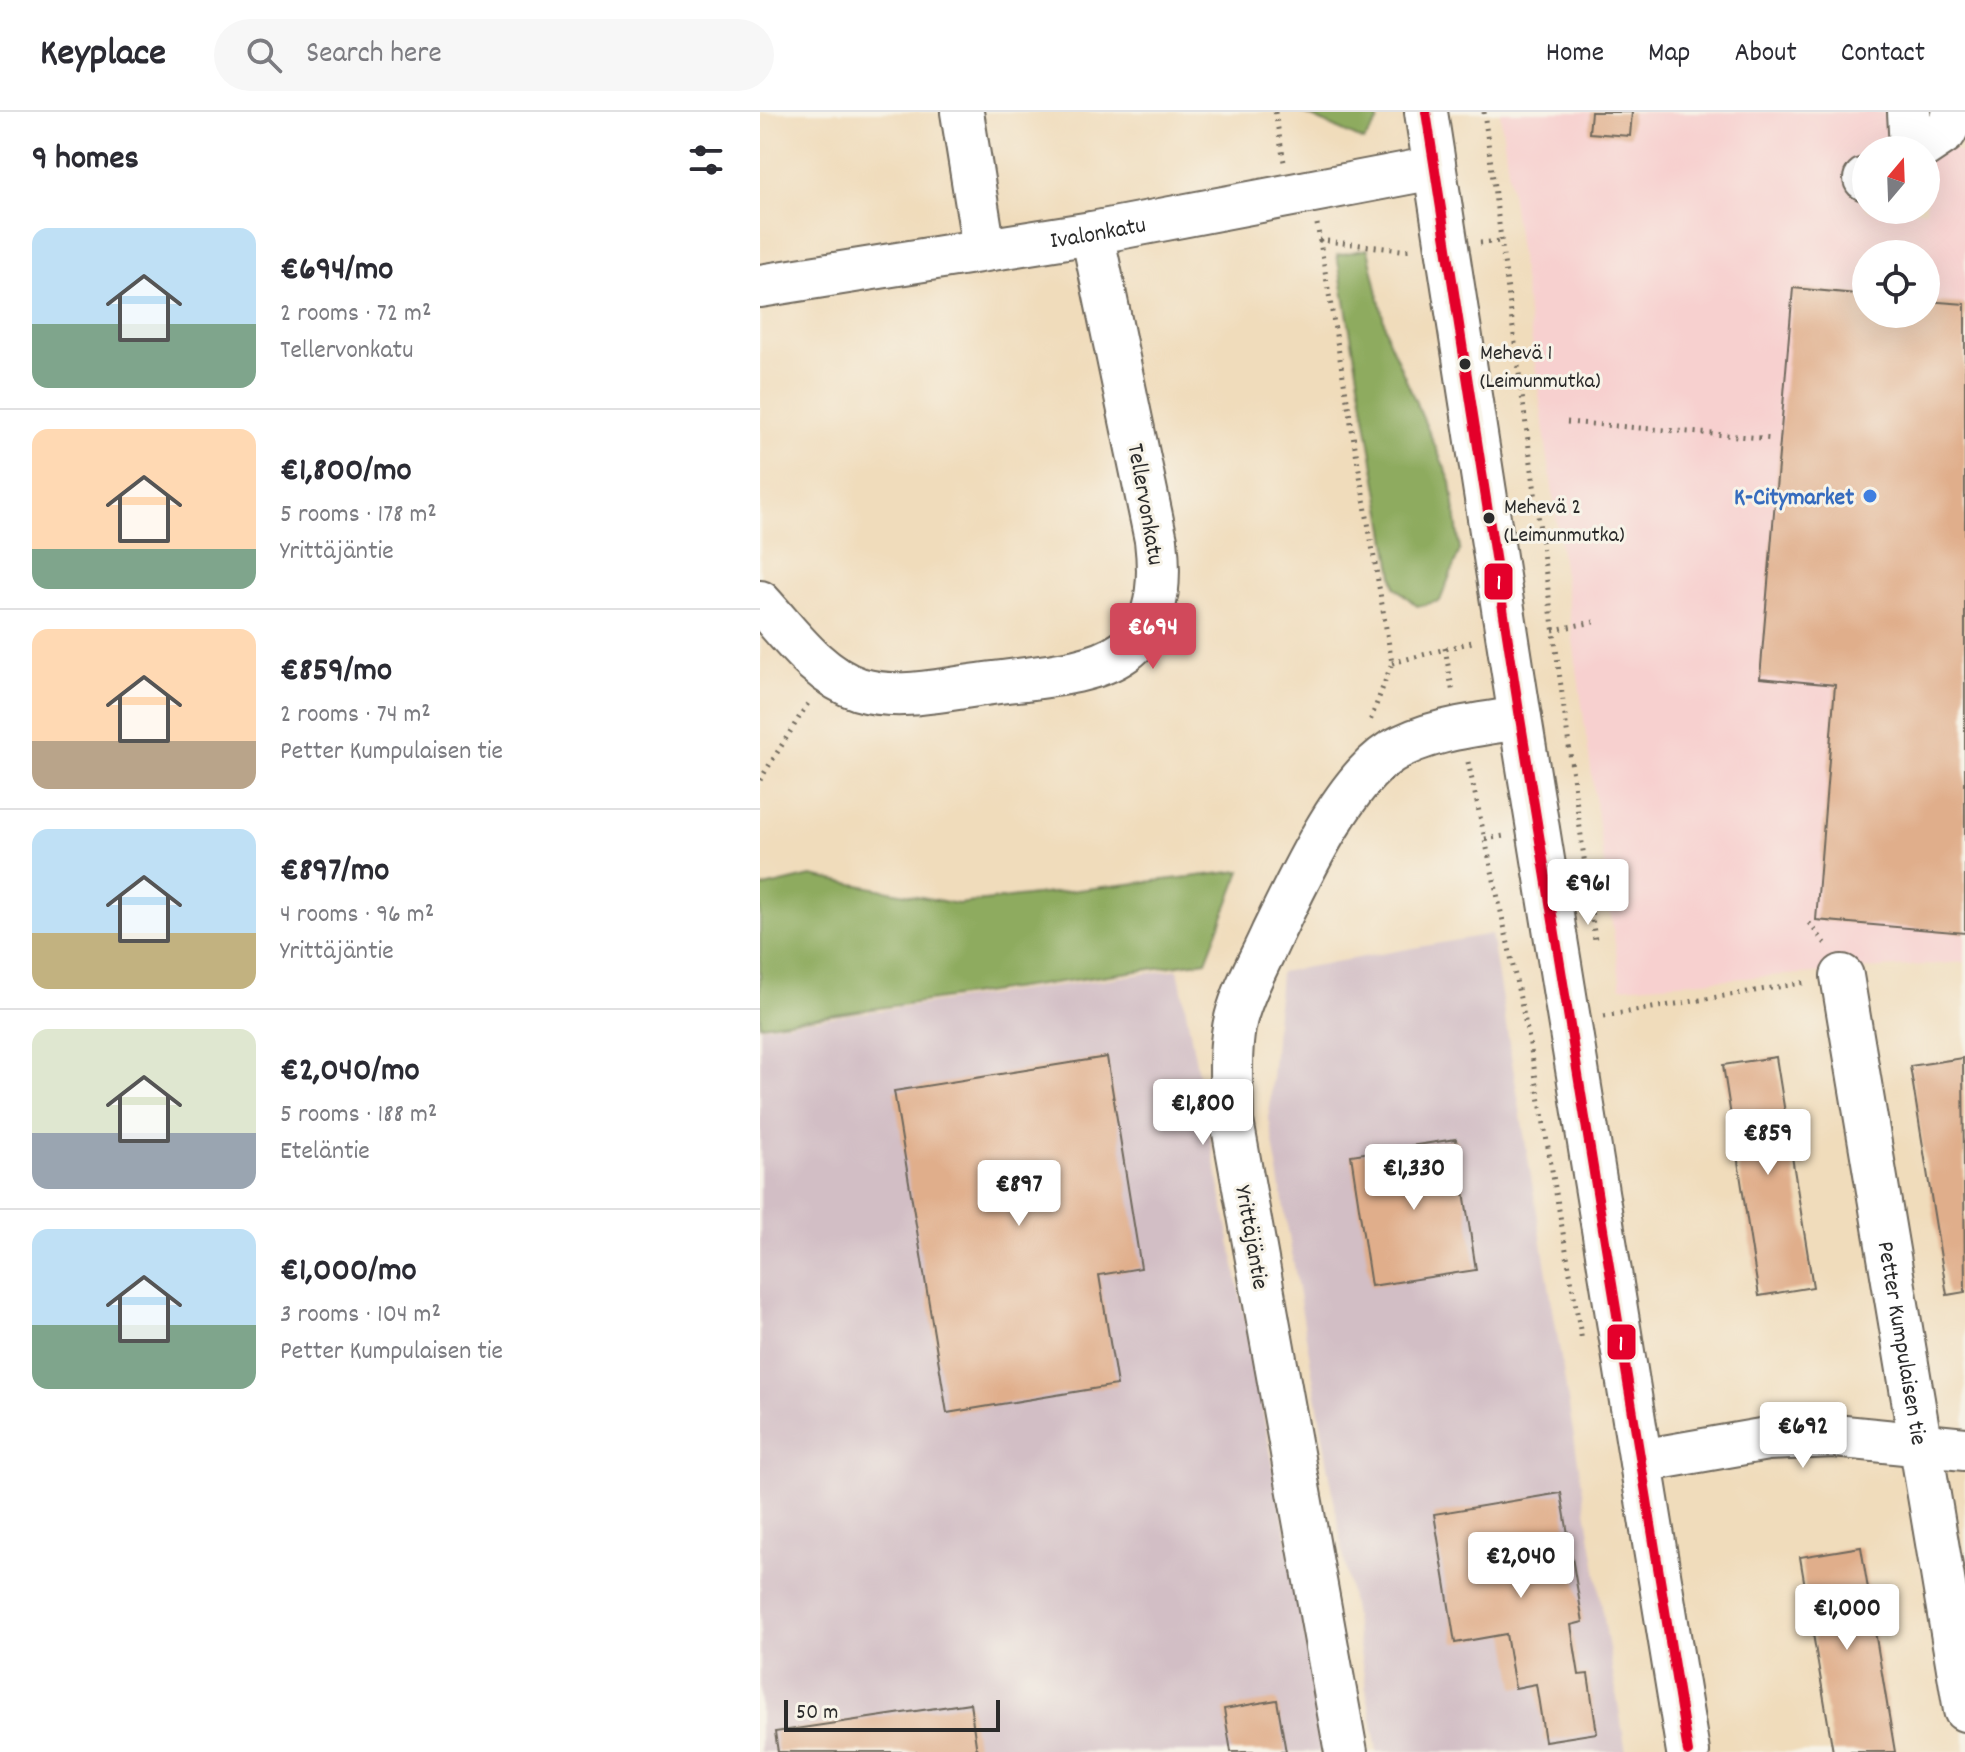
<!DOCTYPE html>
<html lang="en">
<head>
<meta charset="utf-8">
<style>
	body { margin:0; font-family:Dekko,sans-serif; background:#f7f7f7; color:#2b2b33; height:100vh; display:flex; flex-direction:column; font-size:30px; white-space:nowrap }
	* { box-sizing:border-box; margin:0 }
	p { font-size:26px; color:#7c7c81 }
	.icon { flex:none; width:44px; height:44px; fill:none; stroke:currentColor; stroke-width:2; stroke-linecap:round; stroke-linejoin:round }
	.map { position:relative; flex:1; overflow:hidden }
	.drawer { display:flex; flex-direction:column; background:#fff; width:760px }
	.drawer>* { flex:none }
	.needle { width:52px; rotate:19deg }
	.buttons { position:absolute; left:1092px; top:24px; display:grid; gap:16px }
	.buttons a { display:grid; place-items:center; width:88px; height:88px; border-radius:50%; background:#fff; box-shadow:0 8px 32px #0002; font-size:40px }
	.scale { position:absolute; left:24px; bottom:20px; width:216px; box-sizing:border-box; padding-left:8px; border:4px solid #2b2b2b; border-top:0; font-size:22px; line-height:28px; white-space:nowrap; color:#2b2b2b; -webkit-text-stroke:6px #f7f3e8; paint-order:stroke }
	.price { position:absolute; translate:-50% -68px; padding:0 18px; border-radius:8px; background:#fff; color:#222; font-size:26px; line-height:52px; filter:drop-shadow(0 2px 4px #0008) }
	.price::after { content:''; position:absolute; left:50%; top:48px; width:24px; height:18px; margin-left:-12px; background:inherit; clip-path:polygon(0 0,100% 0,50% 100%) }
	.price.selected { background:#d1495b; color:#fff }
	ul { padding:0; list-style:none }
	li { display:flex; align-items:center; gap:24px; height:200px; padding:0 32px }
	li+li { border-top:2px solid #e1e1e2 }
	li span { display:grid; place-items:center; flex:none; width:224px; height:160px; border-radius:16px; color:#555 }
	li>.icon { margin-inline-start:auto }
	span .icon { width:96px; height:96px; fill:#fffc; stroke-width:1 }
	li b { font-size:34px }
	h2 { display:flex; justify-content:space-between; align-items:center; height:96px; padding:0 32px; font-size:34px }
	header { display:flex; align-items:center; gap:48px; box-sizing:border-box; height:112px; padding:0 40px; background:#fff; border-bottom:2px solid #e1e1e2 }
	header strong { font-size:38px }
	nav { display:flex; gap:44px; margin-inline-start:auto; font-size:28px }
	.search { width:560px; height:72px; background:#f7f7f7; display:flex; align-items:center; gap:20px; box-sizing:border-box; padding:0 28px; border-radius:44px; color:#7c7c81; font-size:30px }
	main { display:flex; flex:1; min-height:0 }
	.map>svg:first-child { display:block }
	.built { fill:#f7d0cf; fill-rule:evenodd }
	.industrial { fill:#d2bec5 }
	.forest { fill:#8eab5e; stroke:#5c6b44; stroke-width:2 }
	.building { fill:#e0ae8b }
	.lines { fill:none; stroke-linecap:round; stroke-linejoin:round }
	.minor-casing { stroke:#70695d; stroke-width:46 }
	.path { stroke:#70695d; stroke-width:5; stroke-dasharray:2 6; stroke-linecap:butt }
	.minor { stroke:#fff; stroke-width:42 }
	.bus-1-casing { stroke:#f7f3e8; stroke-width:16 }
	.bus-1 { stroke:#e4002b; stroke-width:10 }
	.bus-dot { fill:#2b2b2b; stroke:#f7f3e8; stroke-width:3 }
	.shop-dot { fill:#3f7fe0; stroke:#f7f3e8; stroke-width:3 }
	.labels { text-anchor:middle; stroke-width:6; stroke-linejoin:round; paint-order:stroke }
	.bus-label { font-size:22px; fill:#2b2b2b; stroke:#f7f3e8; text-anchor:start }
	.street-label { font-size:24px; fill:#2b2b2b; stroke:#f7f3e8 }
	.shop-label { font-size:24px; font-weight:bold; fill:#366cbe; stroke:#f7f3e8; text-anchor:end }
	.line-badge { stroke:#f7f3e8; stroke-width:3 }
	.badge-label { font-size:22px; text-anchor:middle; font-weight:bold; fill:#fff }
</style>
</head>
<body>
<header>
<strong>Keyplace</strong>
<div class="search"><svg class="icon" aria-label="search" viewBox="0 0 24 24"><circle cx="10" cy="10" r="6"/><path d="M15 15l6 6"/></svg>Search here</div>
<nav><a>Home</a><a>Map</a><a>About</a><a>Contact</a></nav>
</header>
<main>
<section class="drawer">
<h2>9 homes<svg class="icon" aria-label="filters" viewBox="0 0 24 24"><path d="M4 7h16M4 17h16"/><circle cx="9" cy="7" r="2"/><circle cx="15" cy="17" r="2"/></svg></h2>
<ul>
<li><span style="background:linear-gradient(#bfe0f5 60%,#7fa58c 0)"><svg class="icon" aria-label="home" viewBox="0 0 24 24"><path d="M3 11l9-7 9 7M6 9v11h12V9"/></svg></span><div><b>€694/mo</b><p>2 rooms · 72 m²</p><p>Tellervonkatu</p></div></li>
<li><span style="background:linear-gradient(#ffd9b3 75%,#7fa58c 0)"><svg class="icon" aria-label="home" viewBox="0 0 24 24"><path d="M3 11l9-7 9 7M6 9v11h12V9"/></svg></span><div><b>€1,800/mo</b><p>5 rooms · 178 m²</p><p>Yrittäjäntie</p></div></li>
<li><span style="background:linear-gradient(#ffd9b3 70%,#b9a48a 0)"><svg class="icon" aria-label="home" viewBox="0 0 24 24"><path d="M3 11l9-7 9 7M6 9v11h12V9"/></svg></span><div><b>€859/mo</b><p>2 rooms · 74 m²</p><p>Petter Kumpulaisen tie</p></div></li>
<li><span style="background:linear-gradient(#bfe0f5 65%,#c2b280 0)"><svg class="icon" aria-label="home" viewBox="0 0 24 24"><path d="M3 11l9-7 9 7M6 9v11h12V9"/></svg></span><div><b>€897/mo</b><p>4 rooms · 96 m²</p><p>Yrittäjäntie</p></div></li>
<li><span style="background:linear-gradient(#dfe7d0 65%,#9aa5b1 0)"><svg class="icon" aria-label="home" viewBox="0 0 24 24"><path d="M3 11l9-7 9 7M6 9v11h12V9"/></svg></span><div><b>€2,040/mo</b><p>5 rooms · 188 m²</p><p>Eteläntie</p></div></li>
<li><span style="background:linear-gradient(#bfe0f5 60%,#7fa58c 0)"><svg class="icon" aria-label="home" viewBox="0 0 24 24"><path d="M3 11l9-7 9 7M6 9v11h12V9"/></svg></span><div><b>€1,000/mo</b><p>3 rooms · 104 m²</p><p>Petter Kumpulaisen tie</p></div></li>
</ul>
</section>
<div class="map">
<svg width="1205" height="1640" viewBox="0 0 1205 1640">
	<rect width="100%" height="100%" fill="#f7f3e8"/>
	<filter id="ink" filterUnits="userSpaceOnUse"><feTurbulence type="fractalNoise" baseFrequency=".0125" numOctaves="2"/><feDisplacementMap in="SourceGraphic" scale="16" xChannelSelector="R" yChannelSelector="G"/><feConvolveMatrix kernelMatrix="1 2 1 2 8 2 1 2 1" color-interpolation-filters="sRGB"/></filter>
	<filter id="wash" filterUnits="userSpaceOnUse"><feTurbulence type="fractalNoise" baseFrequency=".006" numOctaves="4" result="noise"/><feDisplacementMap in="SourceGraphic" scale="32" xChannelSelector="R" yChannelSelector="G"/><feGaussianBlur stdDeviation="1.8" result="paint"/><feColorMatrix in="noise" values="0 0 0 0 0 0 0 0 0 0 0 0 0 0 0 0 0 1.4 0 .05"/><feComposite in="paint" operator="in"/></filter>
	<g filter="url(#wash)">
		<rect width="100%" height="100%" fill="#f0dcbb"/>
		<path class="built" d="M740 0H1125L1205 43V850L861 875ZM1106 38H1166V98H1106ZM1106 142H1166V202H1106Z"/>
		<g class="industrial">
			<polygon points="731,822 866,1640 617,1640 509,1007 520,860"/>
			<polygon points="418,857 568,1640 0,1640 0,915"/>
		</g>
		<g class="forest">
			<polygon points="541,0 616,0 618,9 604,29"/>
			<polygon points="608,137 628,227 691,370 700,438 680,489 657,494 635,475 577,143"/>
			<polygon points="481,759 446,849 0,913 0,776 51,764 198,792"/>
		</g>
		<g id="blocks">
			<g class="building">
				<polygon points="831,0 872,0 870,24 829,21"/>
				<polygon points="1033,176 1106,183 1106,202 1166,202 1166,189 1205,192 1205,821 1056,808 1075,573 1000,566"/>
				<polygon points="347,945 381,1156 339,1163 357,1273 187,1301 134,979"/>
				<polygon points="1016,945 1053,1175 999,1184 963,953"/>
				<polygon points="1203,946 1205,1180 1187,1183 1150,954"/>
				<polygon points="696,1027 716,1158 611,1174 591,1043"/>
				<polygon points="801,1381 823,1510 811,1513 819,1563 828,1562 837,1621 785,1629 776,1572 755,1576 746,1522 695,1531 674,1402"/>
				<polygon points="1101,1435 1135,1640 1073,1640 1040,1445"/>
				<polygon points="517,1588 526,1640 471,1640 464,1597"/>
				<polygon points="210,1591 217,1640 18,1640 15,1620"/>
			</g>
		</g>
	</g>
	<g filter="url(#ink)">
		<use href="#blocks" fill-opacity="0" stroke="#70695d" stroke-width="2"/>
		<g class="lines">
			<g class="minor-casing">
				<g id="minor">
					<polyline points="202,0 224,137"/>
					<polyline points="666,0 760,606 928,1640"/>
					<polyline points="1149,0 1151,38"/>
					<polyline points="1158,38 1185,20 1195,0"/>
					<polyline points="1105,67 1106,67"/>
					<path id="s1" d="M0 174 332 121 674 56"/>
					<path d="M0 490C28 520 58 564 99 577 139 589 185 577 225 572 328 558 412 563 396 428L332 121"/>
					<path id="s2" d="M1082 864 1205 1598"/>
					<polyline points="881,1349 1007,1327 1074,1324 1205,1337"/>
					<path d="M586 1640 472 1009C472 976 468 938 476 906 484 876 500 849 512 822 538 769 582 671 631 640 669 617 718 613 760 606"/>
				</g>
			</g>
			<g class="path">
				<polyline points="515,0 524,50"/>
				<polyline points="724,0 835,828"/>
				<polyline points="557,112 632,551 609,612"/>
				<polyline points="559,128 641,138 654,137"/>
				<polyline points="720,131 741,129"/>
				<polyline points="807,310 1014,327"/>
				<polyline points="793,518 834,510"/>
				<polyline points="685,536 693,582"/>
				<polyline points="632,551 716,529"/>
				<polyline points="708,650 769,927 822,1229"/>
				<polyline points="0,668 50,588"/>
				<polyline points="725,727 744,724"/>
				<polyline points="1049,811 1069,836"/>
				<polyline points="844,904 1048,870"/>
			</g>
			<use href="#minor" class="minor"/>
			<g class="bus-1-casing">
				<polyline id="bus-1" points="666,0 760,606 928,1640"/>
			</g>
			<use href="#bus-1" class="bus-1"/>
		</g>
	</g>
	<g class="bus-dot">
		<circle cx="705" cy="252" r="7"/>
		<circle cx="729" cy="406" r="7"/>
	</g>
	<circle class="shop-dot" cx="1110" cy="384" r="8"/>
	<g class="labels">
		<g class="bus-label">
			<text x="720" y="247">Mehevä 1<tspan x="720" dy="28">(Leimunmutka)</tspan></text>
			<text x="744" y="401">Mehevä 2<tspan x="744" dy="28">(Leimunmutka)</tspan></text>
		</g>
		<g class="street-label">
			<text dy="8" stroke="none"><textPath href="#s1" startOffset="342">Ivalonkatu</textPath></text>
			<text transform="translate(387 392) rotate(80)" y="8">Tellervonkatu</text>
			<text transform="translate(493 1125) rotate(80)" y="8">Yrittäjäntie</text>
			<text dy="8" stroke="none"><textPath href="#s2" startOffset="372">Petter Kumpulaisen tie</textPath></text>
		</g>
		<g class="shop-label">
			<text x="1094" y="392">K-Citymarket</text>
		</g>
	</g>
	<g class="line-badge">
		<rect x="723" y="450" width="31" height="39" rx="8" fill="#e4002b"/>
		<rect x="846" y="1211" width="31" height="38" rx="8" fill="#e4002b"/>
	</g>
	<g class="badge-label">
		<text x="739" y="477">1</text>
		<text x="861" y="1238">1</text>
	</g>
</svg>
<div class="buttons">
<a><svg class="needle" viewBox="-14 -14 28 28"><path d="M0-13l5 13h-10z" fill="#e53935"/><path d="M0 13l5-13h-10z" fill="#7c7c81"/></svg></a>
<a><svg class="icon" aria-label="locate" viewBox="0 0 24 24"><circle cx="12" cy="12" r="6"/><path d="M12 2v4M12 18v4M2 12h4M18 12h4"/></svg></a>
</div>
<div class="scale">50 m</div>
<b class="price selected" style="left:393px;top:559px">€694</b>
<b class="price" style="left:828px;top:815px">€961</b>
<b class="price" style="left:443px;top:1035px">€1,800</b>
<b class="price" style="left:1008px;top:1065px">€859</b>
<b class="price" style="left:654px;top:1100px">€1,330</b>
<b class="price" style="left:259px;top:1116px">€897</b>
<b class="price" style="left:1043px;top:1358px">€692</b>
<b class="price" style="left:761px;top:1488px">€2,040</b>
<b class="price" style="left:1087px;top:1540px">€1,000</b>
</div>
</main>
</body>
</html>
